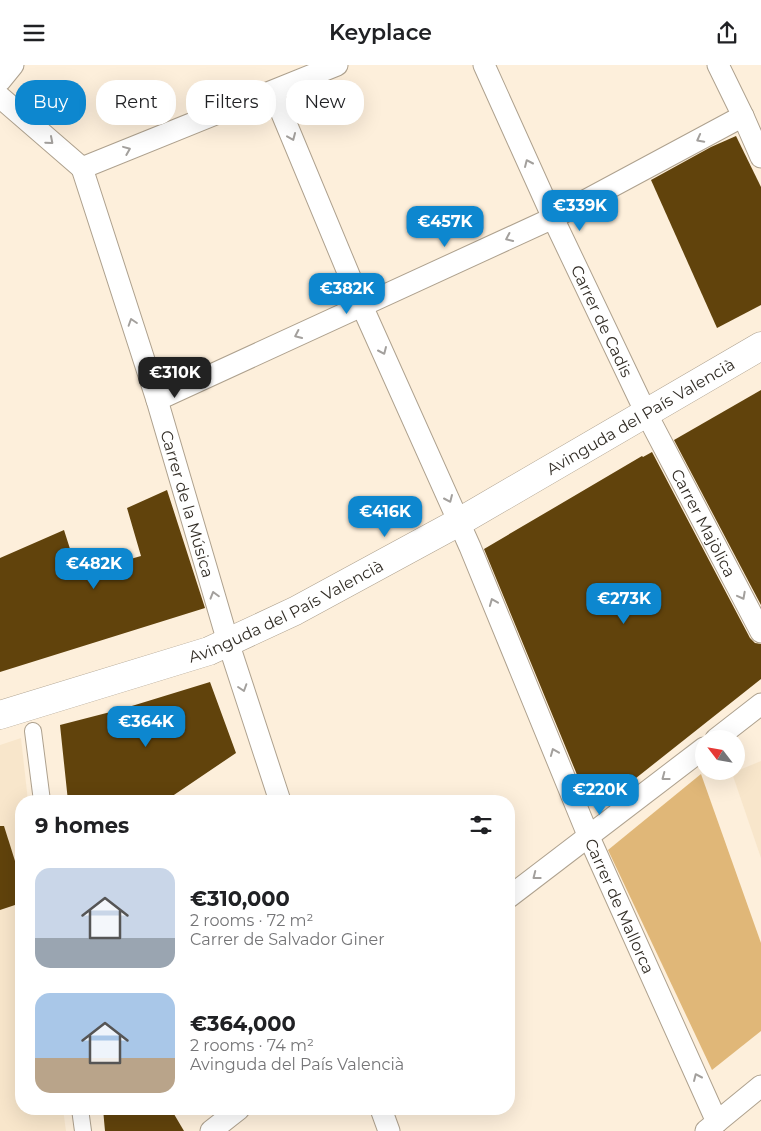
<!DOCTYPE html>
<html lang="en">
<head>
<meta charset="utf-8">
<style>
	body { margin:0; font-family:Montserrat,sans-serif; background:#f2f2f2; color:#202124; height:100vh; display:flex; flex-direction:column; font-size:19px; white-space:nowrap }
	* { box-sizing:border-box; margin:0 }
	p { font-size:16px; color:#757577 }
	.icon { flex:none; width:28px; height:28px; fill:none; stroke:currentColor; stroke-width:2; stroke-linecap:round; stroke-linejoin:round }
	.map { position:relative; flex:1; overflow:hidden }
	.panel { position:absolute; left:15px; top:730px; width:500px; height:320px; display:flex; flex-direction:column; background:#fff; border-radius:20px; box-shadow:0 5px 20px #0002 }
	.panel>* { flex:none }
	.guide { position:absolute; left:15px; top:15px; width:500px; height:45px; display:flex; gap:10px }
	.needle { width:32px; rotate:301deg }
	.buttons { position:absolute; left:695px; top:665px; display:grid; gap:10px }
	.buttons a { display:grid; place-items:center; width:50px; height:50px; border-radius:50%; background:#fff; box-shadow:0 5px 20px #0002; font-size:25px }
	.price { position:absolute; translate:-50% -42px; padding:0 11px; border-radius:10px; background:#0d87cf; color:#fff; font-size:16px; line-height:32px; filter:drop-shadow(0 1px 2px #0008) }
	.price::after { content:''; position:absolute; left:50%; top:30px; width:15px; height:11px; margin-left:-8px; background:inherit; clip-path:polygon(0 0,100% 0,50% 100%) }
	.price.on { background:#222; color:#fff }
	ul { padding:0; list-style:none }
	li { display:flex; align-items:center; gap:15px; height:125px; padding:0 20px }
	li span { display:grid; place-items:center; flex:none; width:140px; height:100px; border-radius:15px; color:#555 }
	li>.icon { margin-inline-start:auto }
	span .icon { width:60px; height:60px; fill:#fffc; stroke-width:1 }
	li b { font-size:21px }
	h2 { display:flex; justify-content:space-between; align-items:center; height:60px; padding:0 20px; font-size:21px }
	.pill { padding:0 18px; border-radius:20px; background:#fff; box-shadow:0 5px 20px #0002; font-size:18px; line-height:45px }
	.pill.on { background:#0d87cf; color:#fff }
	header { display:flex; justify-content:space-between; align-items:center; height:65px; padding:0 20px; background:#fff; font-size:22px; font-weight:600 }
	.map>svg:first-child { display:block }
	.built { fill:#f8e6cb }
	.green { fill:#e0b778 }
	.building { fill:#61430c }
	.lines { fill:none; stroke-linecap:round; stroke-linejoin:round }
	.pedestrian-casing { stroke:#aea18e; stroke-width:18 }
	.minor-casing { stroke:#aea18e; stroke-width:23 }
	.tertiary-casing { stroke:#aea18e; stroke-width:29 }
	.pedestrian { stroke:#fff; stroke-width:16 }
	.minor { stroke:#fff; stroke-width:21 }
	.tertiary { stroke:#fff; stroke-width:28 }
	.oneway { stroke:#a3a09d }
	.labels { text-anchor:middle; stroke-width:5; stroke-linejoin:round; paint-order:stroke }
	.street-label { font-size:16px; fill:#322d26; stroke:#fff }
</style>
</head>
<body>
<header><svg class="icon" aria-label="menu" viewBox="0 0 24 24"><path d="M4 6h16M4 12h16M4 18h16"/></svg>Keyplace<svg class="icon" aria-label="share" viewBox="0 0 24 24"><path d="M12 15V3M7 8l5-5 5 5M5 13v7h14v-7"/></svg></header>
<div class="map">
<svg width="761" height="1066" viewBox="0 0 761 1066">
	<rect width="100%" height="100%" fill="#fdefdb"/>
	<g class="built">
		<polygon points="21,673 28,736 21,736 21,1044 63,1044 66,1066 0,1066 0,680"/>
		<polygon points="761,696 761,793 732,708"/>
	</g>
	<polygon class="green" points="701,709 761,878 761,966 712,1005 608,785"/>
	<g class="building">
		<polygon points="736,71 761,122 761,240 717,263 651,115 711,82"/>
		<polygon points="761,325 761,540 674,375"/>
		<polygon points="652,387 750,573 755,578 761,579 761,614 602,740 587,734 484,484 642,391 643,392"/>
		<polygon points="167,425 205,543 0,607 0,493 64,465 78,509 141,491 127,443"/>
		<polygon points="210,617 236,688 165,736 68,736 60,660 122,644"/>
		<polygon points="0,761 4,761 21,815 21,838 0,845"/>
		<polygon points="103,1044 171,1044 184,1066 105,1066"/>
	</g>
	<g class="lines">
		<g class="pedestrian-casing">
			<g id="pedestrian">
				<polyline points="33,666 42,736"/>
				<polyline points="80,1044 83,1066"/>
			</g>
		</g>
		<g class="minor-casing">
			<g id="minor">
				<path id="s1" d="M484 0 553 153 646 348 761 567"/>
				<polyline points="718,0 743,51 761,92"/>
				<polyline points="0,16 13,0"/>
				<path id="s2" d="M273 27 362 241 470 482 588 770 717 1057"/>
				<polyline points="0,32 82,103"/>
				<path id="s3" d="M82 103 157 335 228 577 280 736"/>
				<polyline points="82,103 337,0"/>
				<polyline points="157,335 553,153 743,51"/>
				<polyline points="716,674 761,639"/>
				<polyline points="509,832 704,683"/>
				<polyline points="381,1044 389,1066"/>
				<polyline points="211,1066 239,1044"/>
				<polyline points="706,1066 761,1021"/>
			</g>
		</g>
		<g class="tertiary-casing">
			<g id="tertiary">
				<path id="s4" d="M0 650 209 586 295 546 459 457 761 281"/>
			</g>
		</g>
		<use href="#pedestrian" class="pedestrian"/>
		<use href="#minor" class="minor"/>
		<use href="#tertiary" class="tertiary"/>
	</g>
	<defs><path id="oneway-chevron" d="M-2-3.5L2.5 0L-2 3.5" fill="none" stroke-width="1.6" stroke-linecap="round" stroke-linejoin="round" transform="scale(1.25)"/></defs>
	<g class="oneway">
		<use href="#oneway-chevron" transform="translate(292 72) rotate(67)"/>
		<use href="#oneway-chevron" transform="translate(700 74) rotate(152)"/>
		<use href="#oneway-chevron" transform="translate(50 76) rotate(41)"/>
		<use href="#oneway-chevron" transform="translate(127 85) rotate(-22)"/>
		<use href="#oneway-chevron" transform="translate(528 98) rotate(-114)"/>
		<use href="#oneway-chevron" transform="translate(509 173) rotate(155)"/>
		<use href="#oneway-chevron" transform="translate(132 257) rotate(-108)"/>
		<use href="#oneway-chevron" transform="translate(298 270) rotate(155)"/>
		<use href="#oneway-chevron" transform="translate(383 286) rotate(66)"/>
		<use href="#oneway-chevron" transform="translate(449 434) rotate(66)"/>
		<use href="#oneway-chevron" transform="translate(214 530) rotate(-106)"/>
		<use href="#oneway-chevron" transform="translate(742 531) rotate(62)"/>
		<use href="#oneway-chevron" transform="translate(493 537) rotate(-112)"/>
		<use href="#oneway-chevron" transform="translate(243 623) rotate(72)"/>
		<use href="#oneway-chevron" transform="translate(554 687) rotate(-112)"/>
		<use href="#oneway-chevron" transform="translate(665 712) rotate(143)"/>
		<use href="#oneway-chevron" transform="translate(536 811) rotate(142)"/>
		<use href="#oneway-chevron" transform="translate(697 1012) rotate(-114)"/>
	</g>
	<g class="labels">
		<g class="street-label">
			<text dy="6" stroke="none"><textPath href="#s1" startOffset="282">Carrer de Cadis</textPath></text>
			<text dy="6" stroke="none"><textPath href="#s4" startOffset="710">Avinguda del País Valencià</textPath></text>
			<text dy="6" stroke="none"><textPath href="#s3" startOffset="352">Carrer de la Música</textPath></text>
			<text dy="6" stroke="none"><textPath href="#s1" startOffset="508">Carrer Majòlica</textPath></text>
			<text dy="6" stroke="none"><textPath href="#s4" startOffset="305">Avinguda del País Valencià</textPath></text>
			<text dy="6" stroke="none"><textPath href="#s2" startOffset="885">Carrer de Mallorca</textPath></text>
		</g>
	</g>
</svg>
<div class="buttons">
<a><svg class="needle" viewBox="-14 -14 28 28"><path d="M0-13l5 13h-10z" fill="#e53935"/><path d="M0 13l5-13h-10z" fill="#757577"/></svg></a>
</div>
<b class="price" style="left:580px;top:167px">€339K</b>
<b class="price" style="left:445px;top:183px">€457K</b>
<b class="price" style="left:347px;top:250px">€382K</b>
<b class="price on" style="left:175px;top:334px">€310K</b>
<b class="price" style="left:385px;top:473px">€416K</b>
<b class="price" style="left:94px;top:525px">€482K</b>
<b class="price" style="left:624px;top:560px">€273K</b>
<b class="price" style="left:146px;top:683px">€364K</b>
<b class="price" style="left:600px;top:751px">€220K</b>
<div class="guide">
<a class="pill on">Buy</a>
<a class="pill">Rent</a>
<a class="pill">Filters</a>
<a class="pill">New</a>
</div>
<section class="panel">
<h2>9 homes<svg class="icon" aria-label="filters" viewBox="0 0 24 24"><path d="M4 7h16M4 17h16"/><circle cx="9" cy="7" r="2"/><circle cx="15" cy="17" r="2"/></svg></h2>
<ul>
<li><span style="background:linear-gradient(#c9d6e8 70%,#9aa5b1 0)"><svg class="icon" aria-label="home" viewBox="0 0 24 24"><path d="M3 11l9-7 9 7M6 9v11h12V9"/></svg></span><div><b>€310,000</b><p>2 rooms · 72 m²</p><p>Carrer de Salvador Giner</p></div></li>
<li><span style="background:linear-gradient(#a9c7e8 65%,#b9a48a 0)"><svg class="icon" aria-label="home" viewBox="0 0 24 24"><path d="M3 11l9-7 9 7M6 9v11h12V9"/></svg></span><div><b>€364,000</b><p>2 rooms · 74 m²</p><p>Avinguda del País Valencià</p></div></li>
</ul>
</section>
</div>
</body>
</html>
